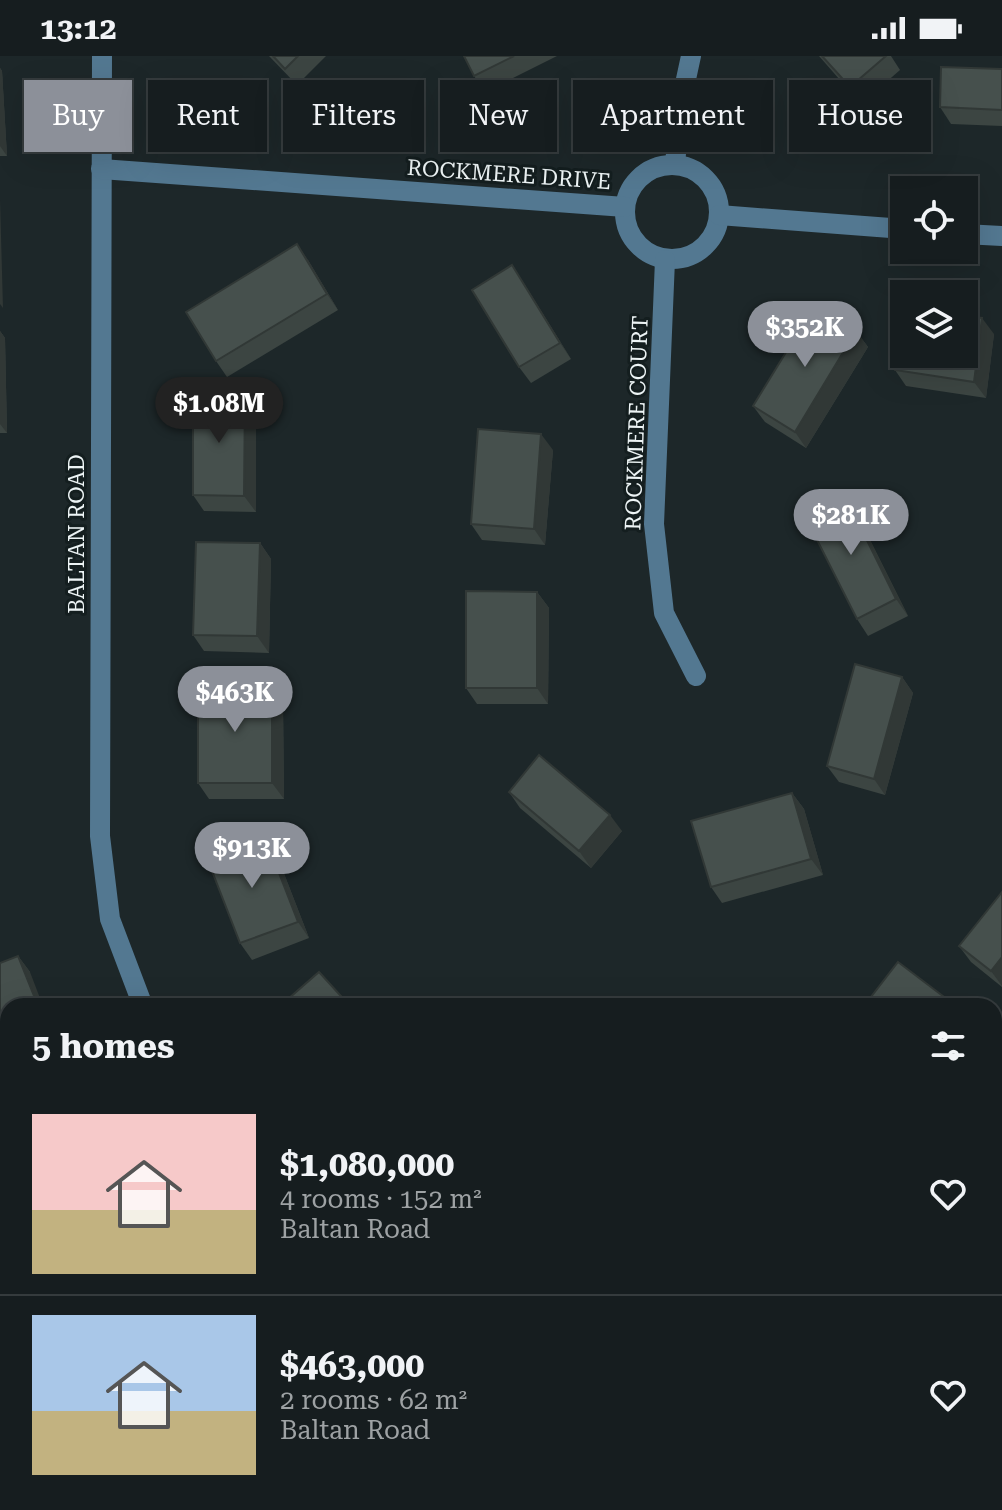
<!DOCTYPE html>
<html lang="en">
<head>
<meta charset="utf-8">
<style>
	body { margin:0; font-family:"Roboto Serif",serif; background:#232a2c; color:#f1f3f6; height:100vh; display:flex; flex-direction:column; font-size:30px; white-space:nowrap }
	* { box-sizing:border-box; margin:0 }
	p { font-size:26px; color:#9ea2a4 }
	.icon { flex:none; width:44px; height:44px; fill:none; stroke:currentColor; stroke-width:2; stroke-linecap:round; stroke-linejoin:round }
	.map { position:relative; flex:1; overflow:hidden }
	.drawer { position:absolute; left:0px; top:942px; width:1002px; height:512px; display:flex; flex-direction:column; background:#161d1f; border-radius:24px 24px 0 0; box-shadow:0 8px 32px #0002,0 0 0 2px #353b3d }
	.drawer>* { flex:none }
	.hud { position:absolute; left:24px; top:24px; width:954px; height:72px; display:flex; gap:16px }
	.tools { position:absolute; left:890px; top:120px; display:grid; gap:16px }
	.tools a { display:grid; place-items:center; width:88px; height:88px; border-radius:0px; background:#161d1f; box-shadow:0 8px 32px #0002,0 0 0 2px #353b3d; font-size:40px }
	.price { position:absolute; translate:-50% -68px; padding:0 18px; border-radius:28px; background:#8c9099; color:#fff; font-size:26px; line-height:52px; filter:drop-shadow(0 2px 4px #0008) }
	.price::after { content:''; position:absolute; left:50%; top:48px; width:24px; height:18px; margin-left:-12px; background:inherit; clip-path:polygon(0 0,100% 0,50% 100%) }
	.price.on { background:#222; color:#fff }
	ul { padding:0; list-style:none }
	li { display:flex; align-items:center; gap:24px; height:200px; padding:0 32px }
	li+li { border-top:2px solid #353b3d }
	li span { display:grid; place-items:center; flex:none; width:224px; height:160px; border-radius:0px; color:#555 }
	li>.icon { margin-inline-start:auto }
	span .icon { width:96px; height:96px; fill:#fffc; stroke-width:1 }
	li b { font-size:34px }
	h2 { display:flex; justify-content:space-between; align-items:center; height:96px; padding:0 32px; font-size:34px }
	.chip { padding:0 28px; border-radius:0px; background:#161d1f; box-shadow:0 8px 32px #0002,0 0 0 2px #353b3d; font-size:28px; line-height:72px }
	.chip.on { background:#8c9099; color:#fff }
	.status { display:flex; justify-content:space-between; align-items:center; height:56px; padding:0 40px; background:#161d1f; direction:ltr }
	.status svg { height:22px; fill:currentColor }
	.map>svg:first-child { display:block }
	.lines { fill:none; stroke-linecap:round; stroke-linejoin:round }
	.minor { stroke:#537891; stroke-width:20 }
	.wall { fill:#3c4542 }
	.shaded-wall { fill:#313836 }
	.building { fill:#46504d; stroke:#313836; stroke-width:2 }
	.labels { text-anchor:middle; stroke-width:6; stroke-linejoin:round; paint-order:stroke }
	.street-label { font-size:22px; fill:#edf4f5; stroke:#141e1f }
</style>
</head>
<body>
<div class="status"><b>13:12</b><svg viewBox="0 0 49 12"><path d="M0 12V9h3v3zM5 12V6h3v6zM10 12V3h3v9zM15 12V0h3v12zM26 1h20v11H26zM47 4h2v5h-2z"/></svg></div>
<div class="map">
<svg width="1002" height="1454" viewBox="0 0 1002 1454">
	<rect width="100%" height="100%" fill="#1d2729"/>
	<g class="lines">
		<g class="minor">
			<polyline points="102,0 100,780 110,863 143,950"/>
			<polyline points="675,109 680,51 691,0"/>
			<circle cx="672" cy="156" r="47"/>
			<polyline points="101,113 625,151"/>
			<polyline points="719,159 904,173"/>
			<polyline points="964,178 1002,180"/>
			<polyline points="665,204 654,468 664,557 696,620"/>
			<polyline points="994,1132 1002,1121"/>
			<polyline points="0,1411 8,1414"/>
			<polyline points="97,1446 113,1454"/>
			<polyline points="675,1446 675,1454"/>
		</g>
	</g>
	<g class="wall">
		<polygon points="269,0 326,0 297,29"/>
		<polygon points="464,0 557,0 485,36 474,20"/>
		<polygon points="819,0 891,0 900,14 861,48"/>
		<polygon points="0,12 2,15 7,100 0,100"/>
		<polygon points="1002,13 1002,70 951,68 940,51"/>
		<polygon points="308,204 338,254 227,321 216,305"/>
		<polygon points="523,226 571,303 531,327 519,311"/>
		<polygon points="0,275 5,282 7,377 0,377"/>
		<polygon points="856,275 868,291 806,392 765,366 753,350"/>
		<polygon points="994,278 986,342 906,330 895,314"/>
		<polygon points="256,356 256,456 204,455 193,439"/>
		<polygon points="553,394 545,489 482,484 471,468"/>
		<polygon points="856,456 908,560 868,580 857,563"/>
		<polygon points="260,487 271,503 269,597 204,595 193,579"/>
		<polygon points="537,536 549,552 548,648 477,648 466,632"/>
		<polygon points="902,621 913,637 885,739 839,726 827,710"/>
		<polygon points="272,630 283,646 284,743 209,743 198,727"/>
		<polygon points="509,736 622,775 591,812 520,752"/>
		<polygon points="792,737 804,753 823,819 722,847 711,831"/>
		<polygon points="265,781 276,797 309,882 252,904 240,887"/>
		<polygon points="1002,836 1002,931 971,906 959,890"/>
		<polygon points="18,900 30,916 8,950 8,992 0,995 0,907"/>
		<polygon points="994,1328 1002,1336 1002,1385 994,1393"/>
		<polygon points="391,1446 459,1446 464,1454 397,1454"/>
	</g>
	<g class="shaded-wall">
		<polygon points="0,12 2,15 7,100 0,90"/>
		<polygon points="0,143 3,252 0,248"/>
		<polygon points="297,188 308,204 338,254 327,238"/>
		<polygon points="512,209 523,226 571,303 560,287"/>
		<polygon points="982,262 994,278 986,342 974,326"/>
		<polygon points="0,275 5,282 7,377 0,368"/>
		<polygon points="856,275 868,291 806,392 795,376"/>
		<polygon points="245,340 256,356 256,456 244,440"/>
		<polygon points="541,378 553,394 545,489 534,473"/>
		<polygon points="845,440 856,456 908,560 896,543"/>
		<polygon points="260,487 271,503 269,597 257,580"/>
		<polygon points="537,536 549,552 548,648 537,632"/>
		<polygon points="902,621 913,637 885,739 874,723"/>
		<polygon points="272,630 283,646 284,743 272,727"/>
		<polygon points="792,737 804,753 823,819 811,803"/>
		<polygon points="610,759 622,775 591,812 579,795"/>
		<polygon points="265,781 276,797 309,882 298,866"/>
		<polygon points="18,900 30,916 43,950 38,950"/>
		<polygon points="1002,901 1002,930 991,915"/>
		<polygon points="33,1446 36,1446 41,1454 32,1454"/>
	</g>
	<g class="building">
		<polygon points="273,0 298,0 285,13"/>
		<polygon points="464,0 514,0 474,20"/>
		<polygon points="822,0 886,0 850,31"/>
		<polygon points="941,11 1002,13 1002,54 940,51"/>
		<polygon points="297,188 327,238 216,305 186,256"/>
		<polygon points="512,209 560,287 519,311 472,234"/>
		<polygon points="815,249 856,275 795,376 753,350"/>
		<polygon points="903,252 904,298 964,298 964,260 982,262 974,326 895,314"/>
		<polygon points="193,339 245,340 244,440 193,439"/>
		<polygon points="478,373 541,378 534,473 471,468"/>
		<polygon points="845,440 896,543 857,563 805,460"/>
		<polygon points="196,486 260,487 257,580 193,579"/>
		<polygon points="466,535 537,536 537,632 466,632"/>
		<polygon points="855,608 902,621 874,723 827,710"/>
		<polygon points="198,629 272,630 272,727 198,727"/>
		<polygon points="539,699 610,759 579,795 509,736"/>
		<polygon points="792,737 811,803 711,831 691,765"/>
		<polygon points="265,781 298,866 240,887 207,802"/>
		<polygon points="1002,836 1002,901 991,915 959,890"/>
		<polygon points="18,900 38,950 8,950 8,971 0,974 0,907"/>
		<polygon points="898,906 956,950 864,950"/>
		<polygon points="319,916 350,950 280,950"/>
		<polygon points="1002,1258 1002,1278 994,1271 994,1268"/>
		<polygon points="994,1328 1002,1336 1002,1357 994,1365"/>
		<polygon points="0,1437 8,1439 8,1446 33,1446 32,1454 0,1454"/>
		<polygon points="393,1446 446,1446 436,1454 400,1454"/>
		<polygon points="516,1446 524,1454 507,1454"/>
		<polygon points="808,1446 841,1446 854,1454 803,1454"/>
	</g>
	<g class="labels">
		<g class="street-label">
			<text transform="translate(509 118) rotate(4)" y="8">ROCKMERE DRIVE</text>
			<text transform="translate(636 367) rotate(-88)" y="8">ROCKMERE COURT</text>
			<text transform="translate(76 478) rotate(-90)" y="8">BALTAN ROAD</text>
		</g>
	</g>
</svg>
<div class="tools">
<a><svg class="icon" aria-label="locate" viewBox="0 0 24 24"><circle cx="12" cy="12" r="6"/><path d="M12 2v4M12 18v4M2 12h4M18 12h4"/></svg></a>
<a><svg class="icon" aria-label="layers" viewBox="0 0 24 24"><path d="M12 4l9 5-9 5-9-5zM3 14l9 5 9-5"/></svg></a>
</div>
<b class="price" style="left:805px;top:313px">$352K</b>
<b class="price on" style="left:219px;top:389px">$1.08M</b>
<b class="price" style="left:851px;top:501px">$281K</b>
<b class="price" style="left:235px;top:678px">$463K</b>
<b class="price" style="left:252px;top:834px">$913K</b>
<div class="hud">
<a class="chip on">Buy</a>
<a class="chip">Rent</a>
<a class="chip">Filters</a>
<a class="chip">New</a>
<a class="chip">Apartment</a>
<a class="chip">House</a>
</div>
<section class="drawer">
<h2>5 homes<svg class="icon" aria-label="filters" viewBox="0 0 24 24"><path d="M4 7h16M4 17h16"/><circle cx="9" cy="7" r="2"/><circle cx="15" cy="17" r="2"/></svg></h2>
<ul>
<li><span style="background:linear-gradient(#f6c9c9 60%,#c2b280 0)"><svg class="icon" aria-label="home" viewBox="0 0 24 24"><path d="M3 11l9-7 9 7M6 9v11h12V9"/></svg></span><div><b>$1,080,000</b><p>4 rooms · 152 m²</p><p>Baltan Road</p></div><svg class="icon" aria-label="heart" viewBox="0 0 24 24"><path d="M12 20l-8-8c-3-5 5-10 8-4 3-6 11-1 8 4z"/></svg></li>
<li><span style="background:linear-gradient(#a9c7e8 60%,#c2b280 0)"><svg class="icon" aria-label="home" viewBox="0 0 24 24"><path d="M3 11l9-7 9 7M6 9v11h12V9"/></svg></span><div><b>$463,000</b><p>2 rooms · 62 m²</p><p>Baltan Road</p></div><svg class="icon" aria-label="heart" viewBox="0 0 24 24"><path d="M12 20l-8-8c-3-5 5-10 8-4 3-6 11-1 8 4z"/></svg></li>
</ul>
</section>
</div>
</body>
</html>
